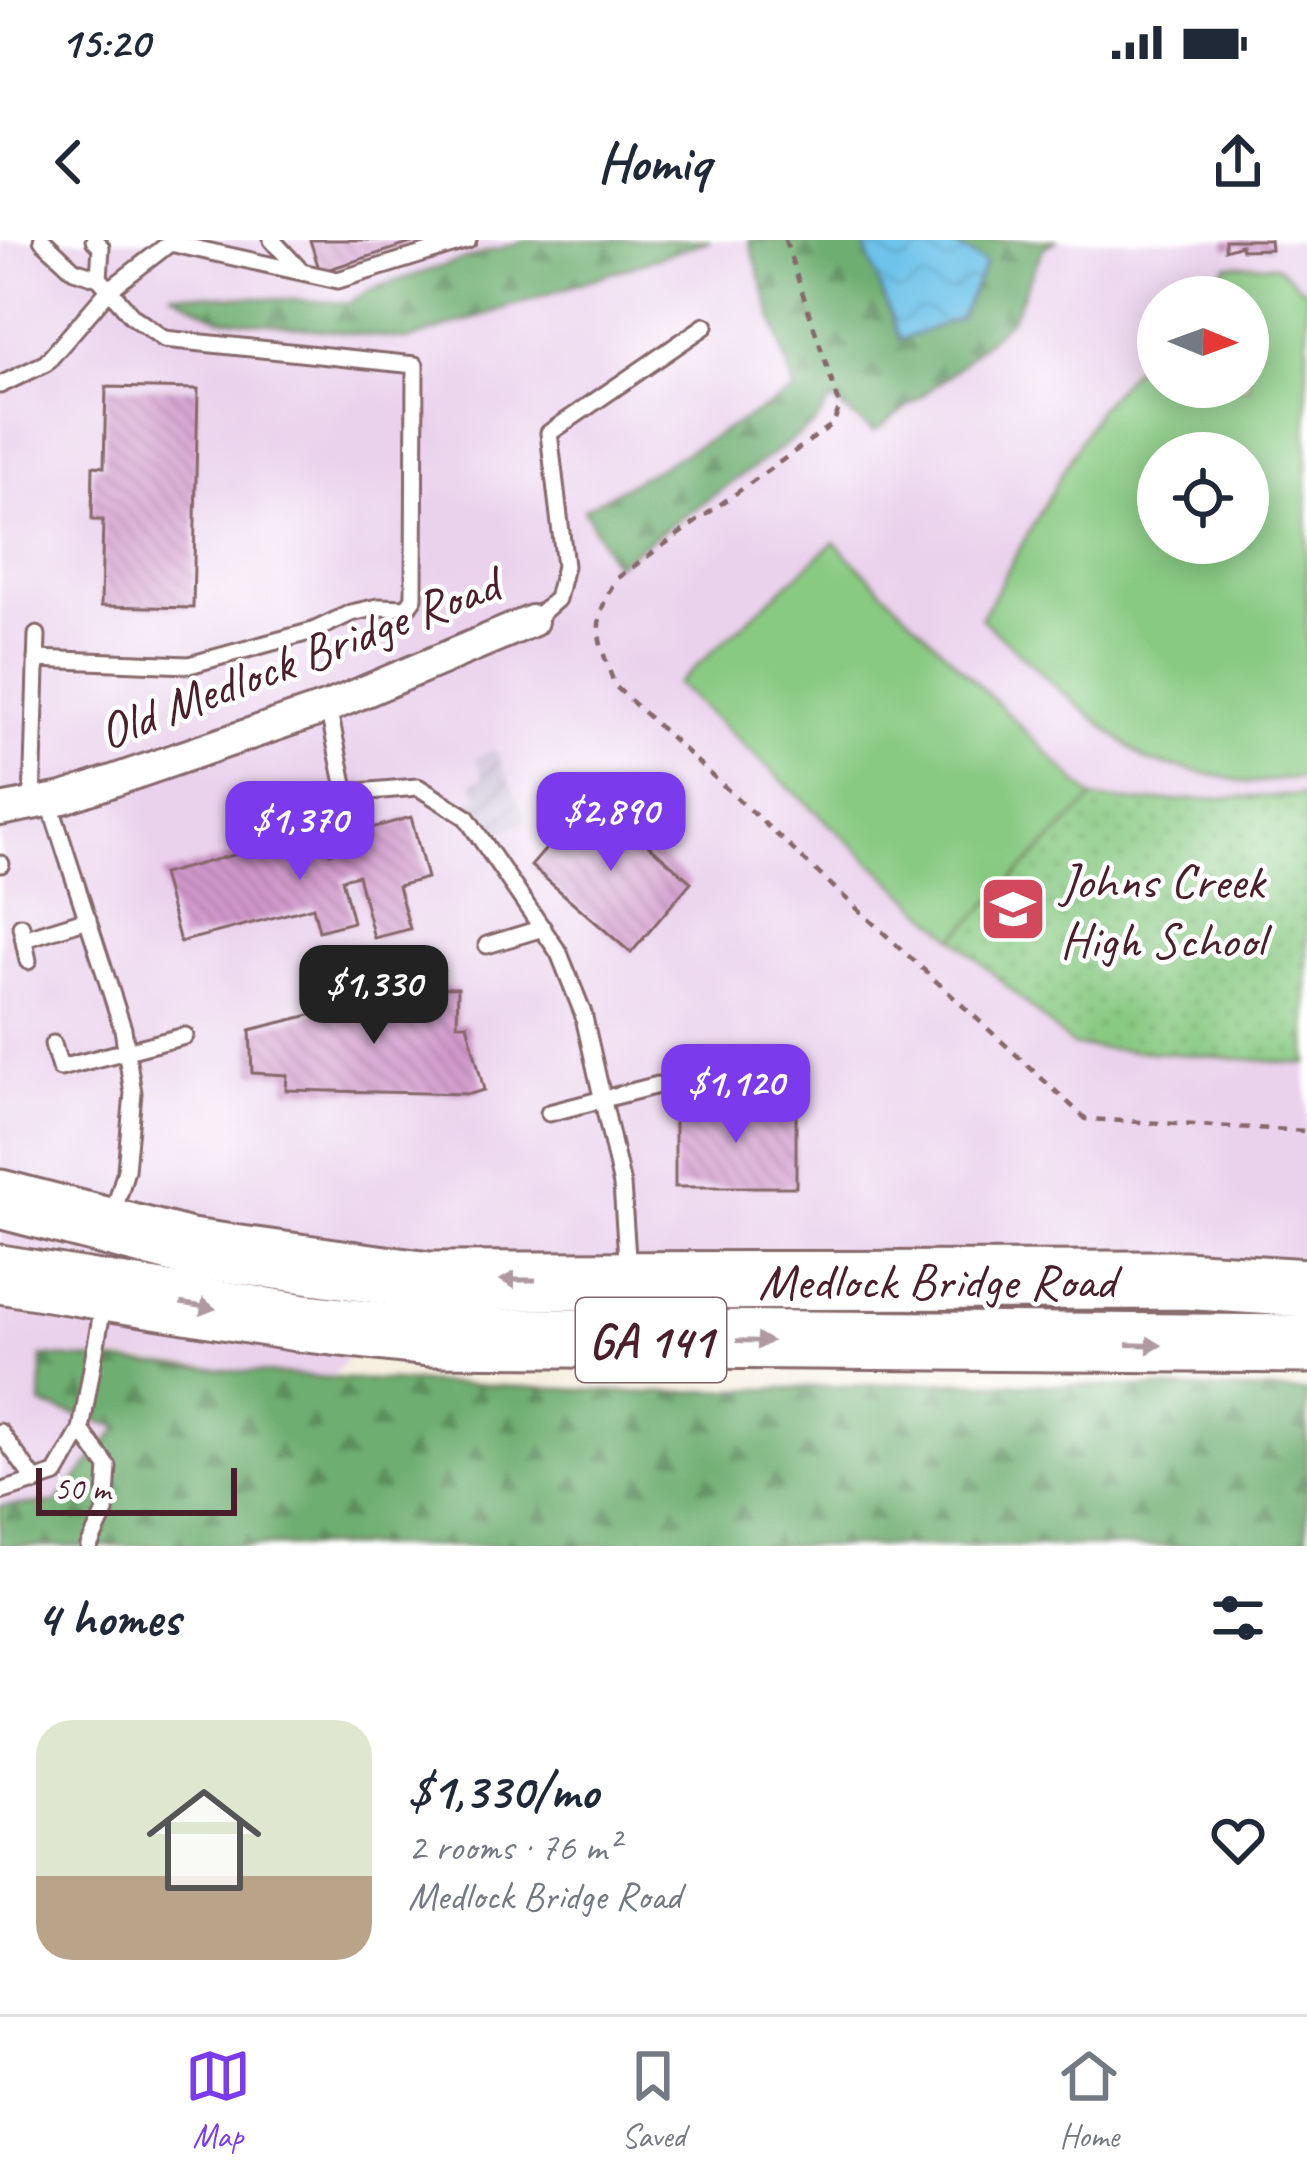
<!DOCTYPE html>
<html lang="en">
<head>
<meta charset="utf-8">
<style>
	body { margin:0; font-family:Caveat,sans-serif; background:#f6f6f7; color:#1f2937; height:100vh; display:flex; flex-direction:column; font-size:45px; white-space:nowrap }
	* { box-sizing:border-box; margin:0 }
	p { font-size:39px; color:#747a83 }
	.icon { flex:none; width:66px; height:66px; fill:none; stroke:currentColor; stroke-width:2; stroke-linecap:round; stroke-linejoin:round }
	.map { position:relative; height:1306px; overflow:hidden }
	.sheet { display:flex; flex-direction:column; background:#fff; flex:1 }
	.sheet>* { flex:none }
	.needle { width:78px; rotate:91deg }
	.buttons { position:absolute; left:1137px; top:36px; display:grid; gap:24px }
	.buttons a { display:grid; place-items:center; width:132px; height:132px; border-radius:50%; background:#fff; box-shadow:0 6px 30px #0003; font-size:60px }
	.scale { position:absolute; left:36px; bottom:30px; width:201px; box-sizing:border-box; padding-left:12px; border:6px solid #4a1f2b; border-top:0; font-size:33px; line-height:42px; white-space:nowrap; color:#4a1f2b; -webkit-text-stroke:9px #fff; paint-order:stroke }
	.price { position:absolute; translate:-50% -102px; padding:0 27px; border-radius:24px; background:#7c3aed; color:#fff; font-size:39px; line-height:78px; filter:drop-shadow(0 3px 6px #0008) }
	.price::after { content:''; position:absolute; left:50%; top:72px; width:36px; height:27px; margin-left:-18px; background:inherit; clip-path:polygon(0 0,100% 0,50% 100%) }
	.price.on { background:#222; color:#fff }
	ul { padding:0; list-style:none }
	li { display:flex; align-items:center; gap:36px; height:300px; padding:0 36px }
	li span { display:grid; place-items:center; flex:none; width:336px; height:240px; border-radius:36px; color:#555 }
	li>.icon { margin-inline-start:auto }
	span .icon { width:144px; height:144px; fill:#fffc; stroke-width:1 }
	li b { font-size:51px }
	h2 { display:flex; justify-content:space-between; align-items:center; height:144px; padding:0 36px; font-size:51px }
	.status { display:flex; justify-content:space-between; align-items:center; height:84px; padding:0 60px; background:#fff; direction:ltr }
	.status svg { height:33px; fill:currentColor }
	header { display:flex; justify-content:space-between; align-items:center; height:156px; padding:0 36px; background:#fff; font-size:54px; font-weight:600 }
	.menu { display:flex; justify-content:space-around; align-items:center; height:168px; border-top:3px solid #e0e1e3; background:#fff; font-size:33px; color:#747a83 }
	.menu a { display:grid; justify-items:center; gap:6px }
	.menu .on { color:#7c3aed }
	.map>svg:first-child { display:block }
	.built { fill:#ead1ec; fill-rule:evenodd }
	.industrial { fill:url(#industrial-furrows) }
	.green { fill:url(#green-dots); stroke:#6a7457; stroke-width:3 }
	.forest { fill:url(#forest-firs); stroke:#5c664e; stroke-width:3 }
	.pitch { fill:#89ca83; stroke:#6a7457; stroke-width:3; fill-rule:evenodd }
	.water { fill:url(#water-waves); stroke:#5c718a; stroke-width:3 }
	.building { fill:url(#building-back-hatch) }
	.lines { fill:none; stroke-linecap:round; stroke-linejoin:round }
	.lane-casing { stroke:#86686b; stroke-width:21 }
	.street-casing { stroke:#86686b; stroke-width:36 }
	.highway-casing { stroke:#86686b; stroke-width:63 }
	.path { stroke:#86686b; stroke-width:4.5; stroke-dasharray:9 9; stroke-linecap:butt }
	.lane { stroke:#fff; stroke-width:15 }
	.street { stroke:#fff; stroke-width:30 }
	.highway { stroke:#fff; stroke-width:57 }
	.oneway { fill:#ae9aa0 }
	.labels { text-anchor:middle; stroke-width:9; stroke-linejoin:round; paint-order:stroke }
	.shield { fill:#fff; stroke:#80626b; stroke-width:3 }
	.shield-label { font-size:48px; font-weight:bold; fill:#4a1f2b }
	.street-label { font-size:51px; fill:#4a1f2b; stroke:#fff }
	.poi-label { font-size:51px; fill:#4a1f2b; stroke:#fff; text-anchor:start }
</style>
</head>
<body>
<div class="status"><b>15:20</b><svg viewBox="0 0 49 12"><path d="M0 12V9h3v3zM5 12V6h3v6zM10 12V3h3v9zM15 12V0h3v12zM26 1h20v11H26zM47 4h2v5h-2z"/></svg></div>
<header><svg class="icon" aria-label="back" viewBox="0 0 24 24"><path d="M15 5l-7 7 7 7"/></svg>Homiq<svg class="icon" aria-label="share" viewBox="0 0 24 24"><path d="M12 15V3M7 8l5-5 5 5M5 13v7h14v-7"/></svg></header>
<div class="map">
<svg width="1307" height="1306" viewBox="0 0 1307 1306">
	<defs>
		<pattern id="industrial-furrows" width="10" height="10" patternUnits="userSpaceOnUse" patternTransform="scale(3)"><rect width="10" height="10" fill="#cabfd6"/><path d="M-1 1l2-2M0 10L10 0M9 11l2-2" fill="none" stroke="#afa4b8"/></pattern>
		<pattern id="green-dots" width="8" height="8" patternUnits="userSpaceOnUse" patternTransform="scale(3)"><rect width="8" height="8" fill="#89ca83"/><path d="M2 2h.1M6 6h.1" fill="none" stroke="#78ad71" stroke-width="1.8" stroke-linecap="round"/></pattern>
		<pattern id="forest-firs" width="22" height="20" patternUnits="userSpaceOnUse" patternTransform="scale(3)"><rect width="22" height="20" fill="#6eae71"/><path d="M5 1l3.5 6h-7zM16 11l3.5 6h-7z" fill="#5c8d5d"/></pattern>
		<pattern id="water-waves" width="16" height="10" patternUnits="userSpaceOnUse" patternTransform="scale(3)"><rect width="16" height="10" fill="#6dc3ea"/><path d="M0 5q4-4 8 0t8 0" fill="none" stroke="#60a7c9"/></pattern>
		<pattern id="building-back-hatch" width="6" height="6" patternUnits="userSpaceOnUse" patternTransform="scale(3)"><rect width="6" height="6" fill="#d097cb"/><path d="M-1 5l2 2M0 0l6 6M5-1l2 2" fill="none" stroke="#ab7ba5"/></pattern>
	</defs>
	<rect width="100%" height="100%" fill="#fff"/>
	<filter id="ink" filterUnits="userSpaceOnUse"><feTurbulence type="fractalNoise" baseFrequency=".00833" numOctaves="2"/><feDisplacementMap in="SourceGraphic" scale="24" xChannelSelector="R" yChannelSelector="G"/><feConvolveMatrix kernelMatrix="1 2 1 2 8 2 1 2 1" color-interpolation-filters="sRGB"/></filter>
	<filter id="wash" filterUnits="userSpaceOnUse"><feTurbulence type="fractalNoise" baseFrequency=".004" numOctaves="4" result="noise"/><feDisplacementMap in="SourceGraphic" scale="48" xChannelSelector="R" yChannelSelector="G"/><feGaussianBlur stdDeviation="2.7" result="paint"/><feColorMatrix in="noise" values="0 0 0 0 0 0 0 0 0 0 0 0 0 0 0 0 0 1.4 0 .05"/><feComposite in="paint" operator="in"/></filter>
	<g filter="url(#wash)">
		<rect width="100%" height="100%" fill="#f6f0e1"/>
		<path class="built" d="M0 0H525L371 49 349 63 173 54 219 78 409 100 711 0H749L795 150 585 269 831 159 874 191 948 136 1012 78 1044 7 1058 0H1307V1053L882 1035 893 1090 441 1002 331 1138 122 1119 42 1116 120 1186 56 1263 0 1266ZM1158 57H1248V147H1158ZM1158 213H1248V303H1158Z"/>
		<polygon class="industrial" points="495,509 527,580 493,596 467,561 479,557 472,543 483,539 476,518"/>
		<polygon class="green" points="1307,555 1307,824 1073,806 954,698 1093,558 1139,562"/>
		<g class="forest">
			<polygon points="525,0 711,0 409,100 219,78 170,53 349,63 371,49"/>
			<polygon points="749,0 1058,0 1044,7 1012,78 948,136 874,192 831,160 815,184 614,325 584,269 795,151"/>
			<polygon points="42,1116 331,1138 649,1153 955,1142 1307,1152 1307,1306 0,1306 0,1266 56,1263 120,1187 41,1165"/>
		</g>
		<g class="pitch">
			<path d="M1228 25H1276L1307 52V537L1250 543 1147 521 1064 454 981 378 1098 169 1158 102V147H1248V57H1199ZM1158 213H1248V303H1158Z"/>
			<polygon points="834,302 1093,558 954,698 677,444"/>
		</g>
		<polygon class="water" points="869,0 945,0 986,23 960,78 900,100 863,2"/>
		<g id="blocks">
			<g class="building">
				<polygon points="310,0 418,0 418,1 320,32"/>
				<polygon points="1225,0 1270,0 1271,9 1242,10 1241,5 1225,10"/>
				<polygon points="106,147 198,149 193,368 101,366 103,280 92,280 93,226 104,227"/>
				<polygon points="592,556 691,642 631,713 531,626"/>
				<polygon points="411,577 427,638 398,646 410,689 374,698 358,635 342,639 353,682 319,691 313,667 180,702 162,634 324,591 330,613 349,608 346,595"/>
				<polygon points="423,747 458,748 457,784 467,784 484,850 470,854 286,850 287,835 252,833 250,790"/>
				<rect x="675" y="864" width="121" height="83"/>
			</g>
		</g>
	</g>
	<g filter="url(#ink)">
		<use href="#blocks" fill-opacity="0" stroke="#86686b" stroke-width="3"/>
		<g class="lines">
			<g class="lane-casing">
				<g id="lane">
					<polyline points="94,0 101,7 99,38"/>
					<polyline points="272,0 299,29"/>
					<polyline points="0,145 46,123 109,50 170,3 338,40 468,0"/>
					<polyline points="532,381 557,359 565,326 549,193 705,86"/>
					<polyline points="36,419 189,425 313,391 351,373 378,367 407,368 414,358 415,125 164,99 132,76 99,38 74,30 42,0"/>
					<polyline points="328,467 346,553 418,547 466,577 559,713 583,773 622,945 632,1090"/>
					<polyline points="49,561 123,789 133,853 126,930 113,975"/>
					<polyline points="32,564 37,395"/>
					<polyline points="0,624 1,624"/>
					<polyline points="21,686 28,721"/>
					<polyline points="24,699 88,679"/>
					<polyline points="487,705 543,688"/>
					<polyline points="53,804 60,828 185,796"/>
					<polyline points="549,873 658,845"/>
					<polyline points="81,1190 108,1227 105,1272 89,1306"/>
					<polyline points="0,1192 36,1242"/>
					<polyline points="0,1252 56,1234 81,1190 104,1060"/>
				</g>
			</g>
			<g class="street-casing">
				<polyline id="street" points="0,570 63,558 328,467 532,381"/>
			</g>
			<g class="highway-casing">
				<g id="highway">
					<polyline points="0,959 190,1008 428,1041 1183,1040 1307,1048"/>
					<polyline points="0,1034 298,1082 429,1097 1307,1104"/>
				</g>
			</g>
			<path class="path" d="M785 0 840 166 833 184 616 339C589 386 598 398 615 446L1086 879 1307 891"/>
			<use href="#lane" class="lane"/>
			<use href="#street" class="street"/>
			<use href="#highway" class="highway"/>
		</g>
		<defs><path id="oneway-solid" d="M-6-.8H1V-3.2L6.5 0L1 3.2V.8H-6Z" transform="scale(3)"/></defs>
		<g class="oneway">
			<use href="#oneway-solid" transform="translate(518 1040) rotate(180)"/>
			<use href="#oneway-solid" transform="translate(198 1066) rotate(9)"/>
			<use href="#oneway-solid" transform="translate(754 1101) rotate(1)"/>
			<use href="#oneway-solid" transform="translate(1144 1105) rotate(1)"/>
		</g>
	</g>
	<defs>
		<g id="school-square" transform="scale(3.45)"><rect x="-9" y="-9" width="18" height="18" rx="4" fill="#d1495b" stroke="#fff"/><path d="M0-5L7-2L0 1L-7-2ZM-4 1L0 2.5L4 1V4Q0 6-4 4Z" fill="#fff"/></g>
	</defs>
	<g fill-rule="evenodd">
		<use href="#school-square" x="1013" y="669"/>
	</g>
	<g class="labels">
		<rect class="shield" x="576" y="1058" width="150" height="84" rx="9"/>
		<g class="shield-label">
			<text x="651" y="1117">GA 141</text>
		</g>
		<g class="street-label">
			<text transform="translate(298 417) rotate(-21)" y="18">Old Medlock Bridge Road</text>
			<text x="937" y="1058">Medlock Bridge Road</text>
		</g>
		<g class="poi-label">
			<text x="1060" y="658">Johns Creek<tspan x="1060" dy="59">High School</tspan></text>
		</g>
	</g>
</svg>
<div class="buttons">
<a><svg class="needle" viewBox="-14 -14 28 28"><path d="M0-13l5 13h-10z" fill="#e53935"/><path d="M0 13l5-13h-10z" fill="#747a83"/></svg></a>
<a><svg class="icon" aria-label="locate" viewBox="0 0 24 24"><circle cx="12" cy="12" r="6"/><path d="M12 2v4M12 18v4M2 12h4M18 12h4"/></svg></a>
</div>
<div class="scale">50 m</div>
<b class="price" style="left:611px;top:634px">$2,890</b>
<b class="price" style="left:300px;top:643px">$1,370</b>
<b class="price on" style="left:374px;top:807px">$1,330</b>
<b class="price" style="left:736px;top:906px">$1,120</b>
</div>
<section class="sheet">
<h2>4 homes<svg class="icon" aria-label="filters" viewBox="0 0 24 24"><path d="M4 7h16M4 17h16"/><circle cx="9" cy="7" r="2"/><circle cx="15" cy="17" r="2"/></svg></h2>
<ul>
<li><span style="background:linear-gradient(#dfe7d0 65%,#b9a48a 0)"><svg class="icon" aria-label="home" viewBox="0 0 24 24"><path d="M3 11l9-7 9 7M6 9v11h12V9"/></svg></span><div><b>$1,330/mo</b><p>2 rooms · 76 m²</p><p>Medlock Bridge Road</p></div><svg class="icon" aria-label="heart" viewBox="0 0 24 24"><path d="M12 20l-8-8c-3-5 5-10 8-4 3-6 11-1 8 4z"/></svg></li>
</ul>
</section>
<nav class="menu">
<a class="on"><svg class="icon" aria-label="map" viewBox="0 0 24 24"><path d="M3 6l6-2 6 2 6-2v14l-6 2-6-2-6 2zM9 4v14M15 6v14"/></svg>Map</a>
<a><svg class="icon" aria-label="saved" viewBox="0 0 24 24"><path d="M7 4h10v16l-5-4-5 4z"/></svg>Saved</a>
<a><svg class="icon" aria-label="home" viewBox="0 0 24 24"><path d="M3 11l9-7 9 7M6 9v11h12V9"/></svg>Home</a>
</nav>
</body>
</html>
